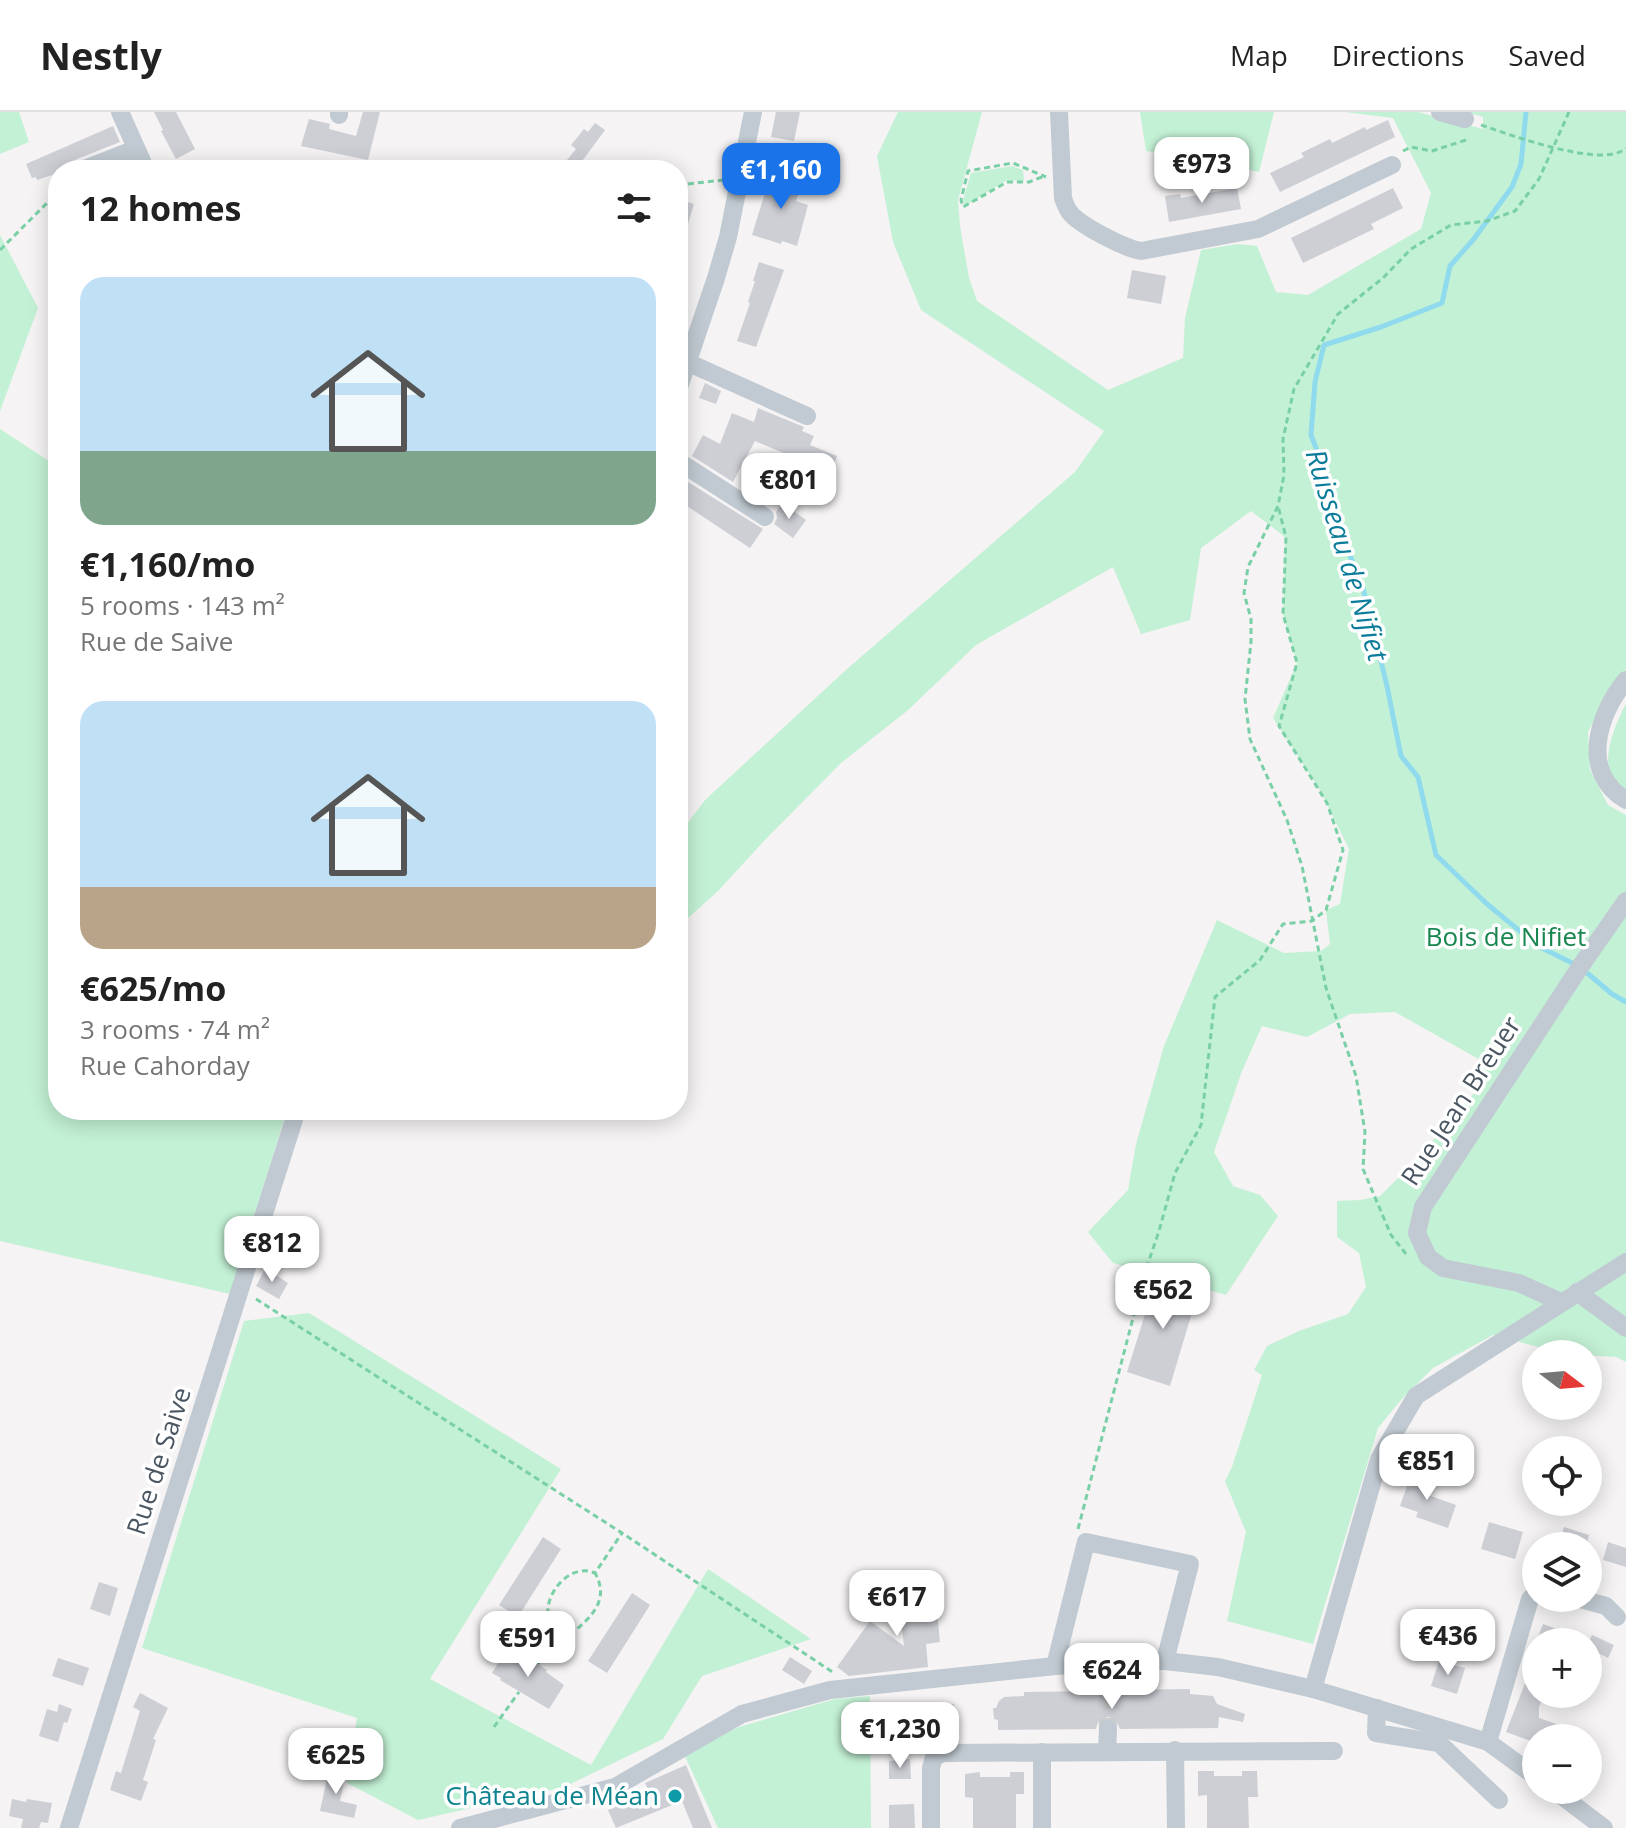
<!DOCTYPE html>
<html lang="en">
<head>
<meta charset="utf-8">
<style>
	body { margin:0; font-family:"Open Sans",sans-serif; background:#f2f2f2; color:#222; height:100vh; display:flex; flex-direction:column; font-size:30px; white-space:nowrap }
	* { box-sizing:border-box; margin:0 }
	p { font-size:26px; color:#767676 }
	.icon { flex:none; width:44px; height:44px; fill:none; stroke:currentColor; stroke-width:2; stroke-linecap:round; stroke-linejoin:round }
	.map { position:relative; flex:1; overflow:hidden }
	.details { position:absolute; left:48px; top:48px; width:640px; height:960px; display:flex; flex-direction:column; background:#fff; border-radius:32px; box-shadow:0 4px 20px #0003 }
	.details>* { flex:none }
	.needle { width:52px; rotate:106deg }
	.controls { position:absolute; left:1522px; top:1228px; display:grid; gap:16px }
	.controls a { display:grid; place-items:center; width:80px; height:80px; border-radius:50%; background:#fff; box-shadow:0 4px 20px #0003; font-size:40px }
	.price { position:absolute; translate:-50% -68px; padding:0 18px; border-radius:16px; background:#fff; color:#222; font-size:26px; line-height:52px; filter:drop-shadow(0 2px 4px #0008) }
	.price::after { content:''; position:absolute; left:50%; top:48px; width:24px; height:18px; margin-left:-12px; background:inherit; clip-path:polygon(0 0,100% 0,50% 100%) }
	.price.on { background:#1a73e8; color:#fff }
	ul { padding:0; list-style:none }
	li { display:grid; align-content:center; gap:16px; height:424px; padding:0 32px }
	li span { display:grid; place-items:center; height:248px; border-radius:24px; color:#555 }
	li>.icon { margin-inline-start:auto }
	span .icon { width:144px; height:144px; fill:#fffc; stroke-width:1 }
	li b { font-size:34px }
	h2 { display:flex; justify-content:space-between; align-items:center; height:96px; padding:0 32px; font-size:34px }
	header { display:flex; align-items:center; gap:48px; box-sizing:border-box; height:112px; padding:0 40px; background:#fff; border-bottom:2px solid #e0e0e0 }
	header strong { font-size:38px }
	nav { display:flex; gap:44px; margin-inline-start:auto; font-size:28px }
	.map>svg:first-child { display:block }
	.green { fill:#c3f1d5 }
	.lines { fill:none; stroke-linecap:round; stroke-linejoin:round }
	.stream { stroke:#90daee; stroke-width:5 }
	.building { fill:#cdcfd5 }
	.minor-tunnel { stroke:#caccce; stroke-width:18; stroke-dasharray:18 9; stroke-linecap:butt }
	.path { stroke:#7ad0a6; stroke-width:3; stroke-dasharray:6 4; stroke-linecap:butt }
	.minor { stroke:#c1cad2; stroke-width:18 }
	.culture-dot { fill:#0f9aa8; stroke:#fff; stroke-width:3 }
	.labels { text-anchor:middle; stroke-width:7; stroke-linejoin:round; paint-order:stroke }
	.park-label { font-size:26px; fill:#17864f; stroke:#fff }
	.street-label { font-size:26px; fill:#4a5661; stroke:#fff }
	.culture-label { font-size:26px; fill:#0d838f; stroke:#fff; text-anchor:end }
	.water-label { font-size:28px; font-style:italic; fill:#0c7c9b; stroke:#fff }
</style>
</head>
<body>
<header>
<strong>Nestly</strong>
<nav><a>Map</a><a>Directions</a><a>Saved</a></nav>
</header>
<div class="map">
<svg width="1626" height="1716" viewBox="0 0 1626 1716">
	<rect width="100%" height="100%" fill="#f5f3f3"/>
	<g class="green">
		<polygon points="0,0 19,0 29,30 0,42"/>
		<polygon points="898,0 982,0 958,88 960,114 969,166 977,189 1108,278 1183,246 1185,206 1201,138 1238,132 1257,134 1276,180 1308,183 1421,117 1431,81 1393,6 1345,0 1418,0 1483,17 1483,5 1466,0 1626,0 1626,558 1609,577 1588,620 1590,658 1608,693 1626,703 1626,1250 1616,1245 1565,1242 1493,1223 1433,1256 1400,1289 1378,1316 1313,1532 1227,1509 1246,1420 1225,1369 1232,1355 1262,1263 1254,1258 1267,1234 1299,1219 1348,1202 1366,1175 1359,1141 1337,1125 1337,1089 1360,1088 1380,1084 1414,1050 1475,980 1482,949 1395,900 1350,902 1307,925 1262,914 1242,959 1214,1040 1233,1074 1260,1083 1278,1104 1226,1183 1113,1151 1088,1120 1128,1078 1136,1032 1164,934 1217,808 1284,841 1321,839 1330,832 1326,798 1340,792 1349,737 1321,680 1273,606 1297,551 1283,502 1285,425 1251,399 1201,436 1190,508 1141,522 1113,455 976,533 907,599 841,651 763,730 718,779 678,815 678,724 705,688 847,557 1075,360 1104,319 921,198 893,130 877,44"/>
		<polygon points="1140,0 1274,0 1259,60 1186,44 1146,39"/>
		<polygon points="1012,54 1023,58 1024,69 1007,68 965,94 963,88 971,61"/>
		<polygon points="0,123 38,196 0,299"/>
		<polygon points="0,317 58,355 58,998 287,998 230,1182 0,1129"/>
		<path d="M1626 592V679C1621 674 1613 666 1610 659 1603 641 1617 608 1626 592Z"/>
		<polygon points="309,1201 561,1357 430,1567 591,1653 708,1457 811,1527 702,1564 663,1627 564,1675 418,1708 347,1671 357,1606 142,1536 244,1209"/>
		<polygon points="870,1584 871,1716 718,1716 683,1640 739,1615 835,1587"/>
	</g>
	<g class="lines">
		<polyline class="stream" points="1526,0 1521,52 1512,75 1473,128 1450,154 1442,191 1381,215 1324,233 1315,270 1311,323 1327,364 1337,413 1362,472 1387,574 1401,644 1418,665 1436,743 1487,792 1538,834 1580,855 1612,882 1626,890"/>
	</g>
	<g class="building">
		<polygon points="154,0 176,0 195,37 176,47 161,19 163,18"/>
		<polygon points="363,0 380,0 368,48 301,34 309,7 330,12 329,17 356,24"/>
		<polygon points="776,0 800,0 794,29 771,25"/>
		<polygon points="1388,8 1395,25 1280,80 1270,61 1304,45 1301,41 1330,27 1332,31 1365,15 1366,18"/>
		<polygon points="595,11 605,18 577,56 567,48 576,37 571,33 584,17 588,20"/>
		<polygon points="113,14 120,30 77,47 72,51 70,58 58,58 58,61 37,68 36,65 32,66 26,52"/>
		<polygon points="772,58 803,68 796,89 808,93 797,134 782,129 781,132 752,123"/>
		<polygon points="1237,76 1241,97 1169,110 1165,84 1180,82 1181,86"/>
		<polygon points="1393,76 1403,96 1371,112 1374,117 1303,151 1291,126"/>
		<polygon points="678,87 694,92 681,135 678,134"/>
		<polygon points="759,150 784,158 756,235 737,229 750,191 748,190 755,169 753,169"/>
		<polygon points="1132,158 1166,164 1161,192 1127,186"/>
		<polygon points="705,271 721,279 716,292 699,286"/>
		<polygon points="758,296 804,315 802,319 814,324 810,333 837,344 827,370 799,359 803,349 755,329 733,370 692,344 703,323 720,332 732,301 754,310"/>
		<polygon points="680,365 763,417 750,436 678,388 678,368"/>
		<polygon points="782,391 806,408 793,426 774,412 777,406 776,400"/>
		<polygon points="264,1159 268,1161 269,1159 288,1171 279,1187 256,1174"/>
		<polygon points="1157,1164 1199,1177 1170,1274 1127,1260"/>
		<polygon points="1412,1360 1431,1366 1425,1382 1456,1393 1448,1416 1416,1405 1418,1400 1400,1394"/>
		<polygon points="1489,1410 1523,1420 1515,1447 1481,1437"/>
		<polygon points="1564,1415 1589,1423 1586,1434 1558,1434"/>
		<polygon points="543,1425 561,1437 518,1505 499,1493"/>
		<polygon points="1608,1430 1626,1436 1626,1455 1603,1448"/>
		<polygon points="99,1470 118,1476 110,1504 90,1497"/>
		<polygon points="924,1470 927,1490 936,1489 940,1530 926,1532 928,1555 849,1564 837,1555 870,1509 904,1534 897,1473"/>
		<polygon points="632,1481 650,1493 607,1561 588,1549"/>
		<polygon points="1543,1512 1562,1519 1558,1530 1536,1530"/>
		<polygon points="1592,1523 1614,1533 1608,1546 1588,1536 1588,1531"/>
		<polygon points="507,1537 527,1548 528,1546 547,1558 546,1560 564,1573 549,1597 500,1568 501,1566 492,1561"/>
		<polygon points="790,1545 812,1559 804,1572 782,1558"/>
		<polygon points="58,1546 89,1556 83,1574 52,1564"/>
		<polygon points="1439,1549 1465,1556 1457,1582 1431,1574"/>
		<polygon points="1526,1569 1536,1572 1536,1582 1544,1582 1539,1595 1539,1606 1562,1614 1584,1626 1536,1626 1536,1631 1506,1620"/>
		<polygon points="1190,1577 1190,1582 1213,1584 1217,1592 1245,1602 1243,1610 1219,1605 1218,1616 1120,1617 1115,1607 1108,1605 1098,1610 1096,1617 998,1618 998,1608 994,1607 993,1596 996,1596 999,1589 1004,1585 1024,1584 1024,1580 1095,1579 1100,1588 1107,1591 1116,1586 1119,1578"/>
		<polygon points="140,1581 168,1596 153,1627 156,1628 143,1668 148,1670 141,1689 110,1678 116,1659 121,1661 140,1599 133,1595"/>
		<polygon points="59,1592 72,1597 67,1611 64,1610 58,1630 39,1624 47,1597 57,1600"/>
		<polygon points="954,1592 955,1620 897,1620 896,1594"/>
		<polygon points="910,1647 911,1667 889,1667 889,1649"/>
		<polygon points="686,1653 712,1716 693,1716 682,1689 616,1716 608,1698 649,1680 645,1671"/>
		<polygon points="329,1657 346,1661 340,1689 357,1693 354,1706 320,1699"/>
		<polygon points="1198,1659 1214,1659 1214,1664 1242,1664 1242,1659 1257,1659 1258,1685 1248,1685 1249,1716 1207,1716 1207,1683 1198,1684"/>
		<polygon points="980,1660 980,1665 1010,1665 1010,1660 1024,1660 1024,1682 1016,1682 1016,1716 973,1716 973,1686 965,1685 965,1662"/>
		<polygon points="12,1687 26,1690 27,1687 52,1691 48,1711 41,1710 39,1716 21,1716 23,1707 9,1704"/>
		<polygon points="914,1692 915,1716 889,1716 889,1693"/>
	</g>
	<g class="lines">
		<polyline class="minor-tunnel" points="1107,1579 1108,1617"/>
		<g class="path">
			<path d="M1481 13C1508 22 1604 58 1626 36"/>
			<polyline points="1403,39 1411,35 1432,39 1466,28"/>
			<polyline points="603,56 606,58"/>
			<polyline points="1042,65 1029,70 1007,70 963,95 961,88 968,59 1013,51 1046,65"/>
			<polyline points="678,73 724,68"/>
			<polyline points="0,138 53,85 58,68"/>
			<polyline points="1406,1142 1391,1123 1363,1057 1365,1020 1356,964 1326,876 1302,754 1287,708 1250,627 1245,587 1251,530 1251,507 1244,481 1248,455 1278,394 1284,363 1283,327 1294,277 1338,202 1383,166 1411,137 1451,113 1487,109 1515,99 1539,67 1569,0"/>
			<polyline points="256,1187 622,1421 834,1561"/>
			<polyline points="1078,1417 1145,1160 1159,1119 1175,1061 1201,1013 1215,885 1260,848 1283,812 1312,809 1326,798 1343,738 1327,691 1279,614 1297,551 1283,502 1286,425 1278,394"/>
			<path d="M558 1519C534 1502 557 1461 582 1459 586 1458 592 1460 595 1461"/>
			<path d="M538 1552 558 1519 572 1521C592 1505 610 1487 595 1461L622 1421"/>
			<polyline points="494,1615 519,1580"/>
		</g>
		<g class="minor">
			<polyline points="120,0 146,58"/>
			<path d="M1059 0 1063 86C1065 92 1067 98 1072 103 1084 115 1124 136 1141 139L1258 117 1392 53"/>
			<polyline points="1440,0 1465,7"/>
			<polyline points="339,3 339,0"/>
			<polyline points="82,58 136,37"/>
			<polyline points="689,251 807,304"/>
			<polyline points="678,278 716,166 728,125 753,0"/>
			<polyline points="678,349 765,405"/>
			<path d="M1626 568C1597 603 1580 661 1626 688"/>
			<polyline points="1577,1180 1626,1216"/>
			<polyline points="1561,1190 1519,1171 1443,1156 1428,1145 1417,1121 1423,1095 1580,855 1626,789"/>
			<polyline points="1577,1486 1606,1494 1617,1505"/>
			<polyline points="1055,1554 1086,1430 1190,1452 1165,1549"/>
			<polyline points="1313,1577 1379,1347 1416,1284 1626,1150"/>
			<polyline points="1107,1579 1109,1551"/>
			<polyline points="1377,1596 1376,1621 1439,1631 1499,1688"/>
			<polyline points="1488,1630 1530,1487 1536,1481"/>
			<polyline points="1175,1638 1176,1716"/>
			<polyline points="1107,1639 1108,1617"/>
			<polyline points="1554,1678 1604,1716"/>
			<polyline points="69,1716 297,998"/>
			<polyline points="460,1716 615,1675 742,1602 830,1578 1055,1554 1132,1549 1165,1549 1218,1555 1313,1577 1488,1630 1536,1665"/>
			<polyline points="931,1716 931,1656 934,1645 943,1641 1334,1639"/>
			<polyline points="1042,1716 1042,1640"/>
		</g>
	</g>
	<circle class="culture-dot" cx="675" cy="1684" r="8"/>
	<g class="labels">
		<g class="park-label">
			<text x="1506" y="834">Bois de Nifiet</text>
		</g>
		<g class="street-label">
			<text transform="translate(1461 989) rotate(-57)" y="9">Rue Jean Breuer</text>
			<text transform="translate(159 1349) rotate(-72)" y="9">Rue de Saive</text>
		</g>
		<g class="culture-label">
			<text x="659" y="1693">Château de Méan</text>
		</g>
		<g class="water-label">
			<text transform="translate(1347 443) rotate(73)" y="10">Ruisseau de Nifiet</text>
		</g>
	</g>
</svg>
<div class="controls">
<a><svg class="needle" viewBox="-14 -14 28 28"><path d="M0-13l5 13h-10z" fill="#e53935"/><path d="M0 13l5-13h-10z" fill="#767676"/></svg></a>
<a><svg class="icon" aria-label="locate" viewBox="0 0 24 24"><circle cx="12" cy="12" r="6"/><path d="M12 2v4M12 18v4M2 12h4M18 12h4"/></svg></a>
<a><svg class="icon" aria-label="layers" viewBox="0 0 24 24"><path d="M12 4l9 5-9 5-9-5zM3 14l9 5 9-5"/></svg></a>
<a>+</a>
<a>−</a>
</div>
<b class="price" style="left:1202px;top:93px">€973</b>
<b class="price on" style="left:781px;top:99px">€1,160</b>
<b class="price" style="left:789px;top:409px">€801</b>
<b class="price" style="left:272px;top:1172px">€812</b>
<b class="price" style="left:1163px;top:1219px">€562</b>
<b class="price" style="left:1427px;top:1390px">€851</b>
<b class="price" style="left:897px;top:1526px">€617</b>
<b class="price" style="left:1448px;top:1565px">€436</b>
<b class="price" style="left:528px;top:1567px">€591</b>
<b class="price" style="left:1112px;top:1599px">€624</b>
<b class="price" style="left:900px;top:1658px">€1,230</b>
<b class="price" style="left:336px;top:1684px">€625</b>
<section class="details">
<h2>12 homes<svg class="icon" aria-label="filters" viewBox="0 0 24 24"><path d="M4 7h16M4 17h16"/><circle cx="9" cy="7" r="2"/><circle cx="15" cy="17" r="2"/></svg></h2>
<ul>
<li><span style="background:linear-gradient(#bfe0f5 70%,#7fa58c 0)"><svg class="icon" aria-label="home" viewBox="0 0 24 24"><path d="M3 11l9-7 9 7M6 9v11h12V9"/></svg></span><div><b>€1,160/mo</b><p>5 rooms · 143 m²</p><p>Rue de Saive</p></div></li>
<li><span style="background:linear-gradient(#bfe0f5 75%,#b9a48a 0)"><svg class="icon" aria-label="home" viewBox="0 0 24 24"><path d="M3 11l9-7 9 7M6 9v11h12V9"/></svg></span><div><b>€625/mo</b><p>3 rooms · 74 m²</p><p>Rue Cahorday</p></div></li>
</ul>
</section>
</div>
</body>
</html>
